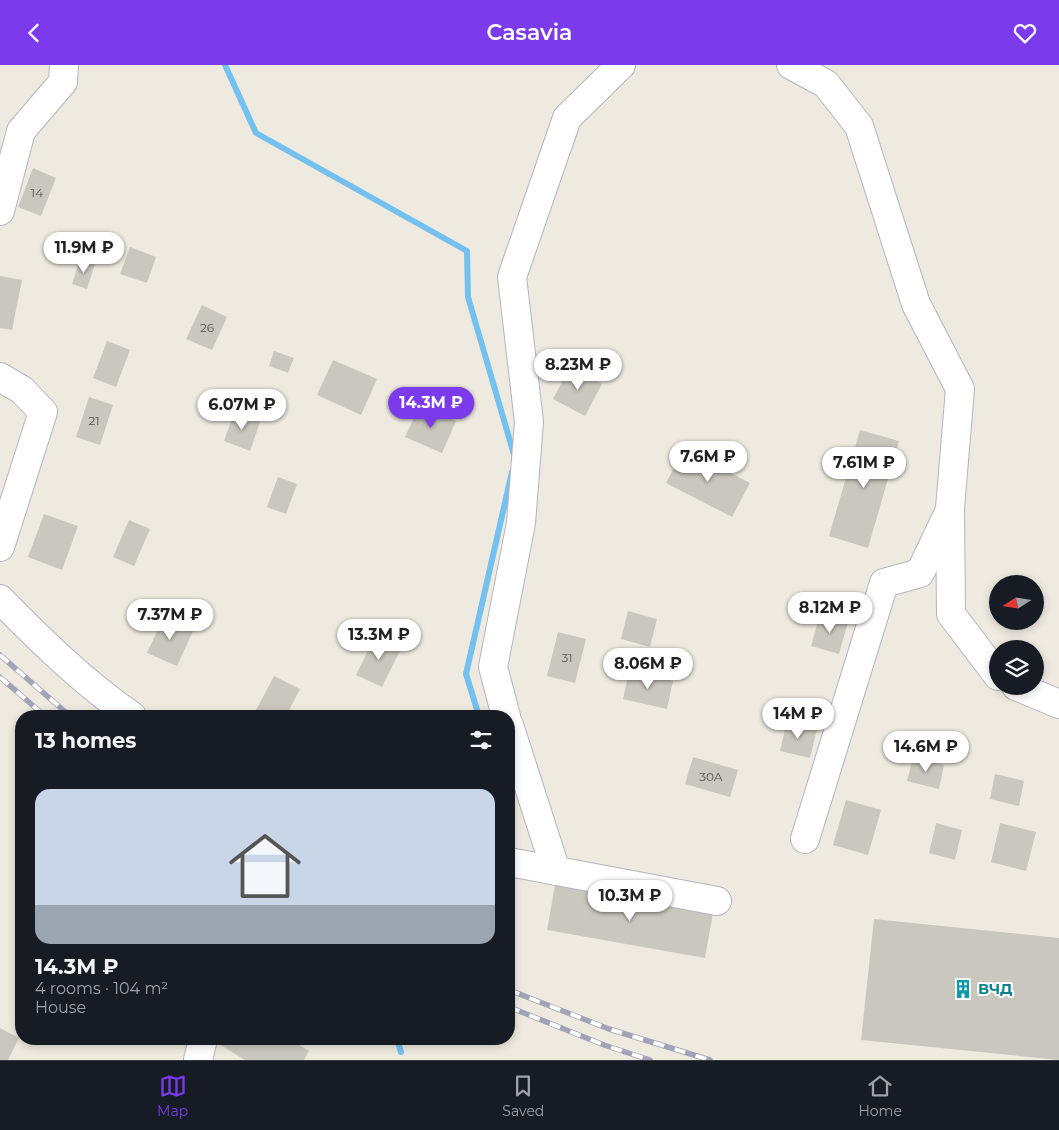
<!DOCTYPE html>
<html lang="en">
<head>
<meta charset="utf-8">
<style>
	body { margin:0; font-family:Montserrat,sans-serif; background:#20242c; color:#f1f3f6; height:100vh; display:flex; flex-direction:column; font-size:19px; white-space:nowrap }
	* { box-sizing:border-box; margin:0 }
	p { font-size:16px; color:#9ea1a6 }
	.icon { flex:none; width:28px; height:28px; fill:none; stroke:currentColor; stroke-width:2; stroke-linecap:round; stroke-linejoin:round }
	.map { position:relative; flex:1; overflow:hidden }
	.panel { position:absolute; left:15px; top:645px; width:500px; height:335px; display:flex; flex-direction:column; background:#171b24; border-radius:20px; box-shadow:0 2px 8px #0003 }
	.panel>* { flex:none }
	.needle { width:32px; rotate:258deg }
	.fabs { position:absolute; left:989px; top:510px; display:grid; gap:10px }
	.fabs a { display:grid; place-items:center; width:55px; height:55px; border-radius:50%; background:#171b24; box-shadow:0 2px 8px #0003; font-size:25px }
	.price { position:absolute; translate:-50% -42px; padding:0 11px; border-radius:18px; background:#fff; color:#222; font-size:16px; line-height:32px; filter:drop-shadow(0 1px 2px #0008) }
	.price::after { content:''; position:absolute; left:50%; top:30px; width:15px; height:11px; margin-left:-8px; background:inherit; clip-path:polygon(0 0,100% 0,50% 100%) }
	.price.on { background:#7c3aed; color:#fff }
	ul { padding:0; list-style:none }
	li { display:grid; align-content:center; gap:10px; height:265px; padding:0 20px }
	li span { display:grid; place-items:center; height:155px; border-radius:15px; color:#555 }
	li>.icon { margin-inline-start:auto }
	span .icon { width:90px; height:90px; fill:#fffc; stroke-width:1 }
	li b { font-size:21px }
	h2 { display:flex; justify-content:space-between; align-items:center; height:60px; padding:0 20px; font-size:21px }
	header { display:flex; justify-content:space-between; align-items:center; height:65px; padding:0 20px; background:#7c3aed; color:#fff; font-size:22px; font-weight:600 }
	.dock { display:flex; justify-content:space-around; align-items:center; height:70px; border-top:1px solid #363941; background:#171b24; font-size:14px; color:#9ea1a6 }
	.dock a { display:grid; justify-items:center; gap:2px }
	.dock .on { color:#7c3aed }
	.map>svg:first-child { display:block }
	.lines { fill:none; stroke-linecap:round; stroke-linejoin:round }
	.stream { stroke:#74c1ef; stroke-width:6 }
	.building { fill:#cac8be }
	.minor-casing { stroke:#b3b4c0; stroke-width:30 }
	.minor { stroke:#fff; stroke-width:28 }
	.rail-casing { stroke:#a2a3b7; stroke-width:5.5 }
	.rail { stroke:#fff; stroke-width:4; stroke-dasharray:11; stroke-linecap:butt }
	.labels { text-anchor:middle; stroke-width:4; stroke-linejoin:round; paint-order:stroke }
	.number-label { font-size:12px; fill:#545451 }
	.culture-label { font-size:15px; font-weight:bold; fill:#0d838f; stroke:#fff; text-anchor:start }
</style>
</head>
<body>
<header><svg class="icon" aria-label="back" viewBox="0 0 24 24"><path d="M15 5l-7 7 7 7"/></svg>Casavia<svg class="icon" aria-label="heart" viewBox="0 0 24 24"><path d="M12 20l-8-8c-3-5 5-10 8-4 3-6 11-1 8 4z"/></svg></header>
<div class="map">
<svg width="1059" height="995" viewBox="0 0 1059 995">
	<rect width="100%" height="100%" fill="#eeeae0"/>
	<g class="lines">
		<g class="stream">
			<polyline points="225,0 256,68 467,186 468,232 515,393"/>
			<polyline points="479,651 466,609 512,407"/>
			<polyline points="397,974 401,987"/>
		</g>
	</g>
	<g class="building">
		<polygon points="33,103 56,113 41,151 18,142"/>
		<polygon points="130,182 156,192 147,218 120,209"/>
		<polygon points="80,194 95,199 87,224 72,219"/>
		<polygon points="0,211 22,215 12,265 0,263"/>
		<polygon points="202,240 227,252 212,285 186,274"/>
		<polygon points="107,276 130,285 116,322 93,313"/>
		<polygon points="274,286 294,293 288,308 269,301"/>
		<polygon points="333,295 377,314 361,350 317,330"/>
		<polygon points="570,302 602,319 585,351 553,334"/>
		<polygon points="89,332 113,340 100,380 76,372"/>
		<polygon points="420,340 456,356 442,388 405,372"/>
		<polygon points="234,347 260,357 250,386 224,376"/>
		<polygon points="860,365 899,376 868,483 829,471"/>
		<polygon points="684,384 750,418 732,452 666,418"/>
		<polygon points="278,412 297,419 286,449 267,442"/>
		<polygon points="44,449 78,461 62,505 28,492"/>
		<polygon points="129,455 150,464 134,501 113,492"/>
		<polygon points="628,546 657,554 650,582 621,574"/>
		<polygon points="820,549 848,557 839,589 811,581"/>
		<polygon points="164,551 194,564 177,601 147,588"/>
		<polygon points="558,567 586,574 575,618 547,611"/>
		<polygon points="376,569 402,582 382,622 356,610"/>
		<polygon points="629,606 673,616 667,644 623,634"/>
		<polygon points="274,611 300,624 286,651 253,651"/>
		<polygon points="787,656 817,664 810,693 780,686"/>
		<polygon points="693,692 738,705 730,732 685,719"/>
		<polygon points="913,692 944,700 939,724 907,716"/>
		<polygon points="995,709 1024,716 1019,741 990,734"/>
		<polygon points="846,735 881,745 868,790 833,780"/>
		<polygon points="936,758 962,765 955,795 929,788"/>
		<polygon points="1000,758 1036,767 1026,806 991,797"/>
		<polygon points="555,820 713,848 705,893 547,865"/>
		<polygon points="874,854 1059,873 1059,995 861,975"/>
		<polygon points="0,963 19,973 8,995 0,995"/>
		<polygon points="226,974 290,974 309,986 304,995 245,995 222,981"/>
	</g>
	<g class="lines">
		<g class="minor-casing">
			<g id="minor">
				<polyline points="791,0 826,19 859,61 916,239 960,324 950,443 951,549 998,611"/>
				<polyline points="0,146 21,66 63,17 64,0"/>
				<polyline points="0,312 22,325 43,347 0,482"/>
				<path d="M0 534C41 576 84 618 132 651"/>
				<polyline points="1016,621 1059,639"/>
				<polyline points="506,651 493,602 521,458 529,357 512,212 567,53 621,0"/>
				<polyline points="509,660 556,806"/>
				<polyline points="805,774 884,518 920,508 948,449"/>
				<polyline points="509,797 717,836"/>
				<polyline points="198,995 203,974"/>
			</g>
		</g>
		<use href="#minor" class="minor"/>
		<g class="rail-casing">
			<g id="rail">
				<polyline points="0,590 70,651"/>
				<polyline points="0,612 45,651"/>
				<polyline points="509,925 609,964 710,995"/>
				<polyline points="509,942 604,980 650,995"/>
			</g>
		</g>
		<use href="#rail" class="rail"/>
	</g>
	<defs>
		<g id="building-bare" transform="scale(1.5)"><path d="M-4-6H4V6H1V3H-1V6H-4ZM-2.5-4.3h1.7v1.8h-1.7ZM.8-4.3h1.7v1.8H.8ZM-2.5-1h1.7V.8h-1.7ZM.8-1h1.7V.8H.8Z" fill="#0f9aa8" stroke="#fff" stroke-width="2.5" paint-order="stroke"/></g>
	</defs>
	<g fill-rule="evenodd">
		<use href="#building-bare" x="963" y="924"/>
	</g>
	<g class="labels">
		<g class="number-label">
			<text x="37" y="132">14</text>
			<text x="207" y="267">26</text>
			<text x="94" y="360">21</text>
			<text x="567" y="597">31</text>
			<text x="711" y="716">30А</text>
		</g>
		<g class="culture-label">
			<text x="978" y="929">ВЧД</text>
		</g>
	</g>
</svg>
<div class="fabs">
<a><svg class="needle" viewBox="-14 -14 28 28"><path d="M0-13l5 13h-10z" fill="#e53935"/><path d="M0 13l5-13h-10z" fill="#9ea1a6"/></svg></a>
<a><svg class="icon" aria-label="layers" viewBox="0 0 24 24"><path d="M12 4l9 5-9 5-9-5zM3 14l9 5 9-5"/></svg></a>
</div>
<b class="price" style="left:84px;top:209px">11.9M ₽</b>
<b class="price" style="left:578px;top:326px">8.23M ₽</b>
<b class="price on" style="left:431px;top:364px">14.3M ₽</b>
<b class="price" style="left:242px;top:366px">6.07M ₽</b>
<b class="price" style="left:708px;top:418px">7.6M ₽</b>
<b class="price" style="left:864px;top:424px">7.61M ₽</b>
<b class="price" style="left:830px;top:569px">8.12M ₽</b>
<b class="price" style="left:170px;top:576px">7.37M ₽</b>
<b class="price" style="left:379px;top:596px">13.3M ₽</b>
<b class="price" style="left:648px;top:625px">8.06M ₽</b>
<b class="price" style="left:798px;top:675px">14M ₽</b>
<b class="price" style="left:926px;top:708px">14.6M ₽</b>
<b class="price" style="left:630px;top:857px">10.3M ₽</b>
<section class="panel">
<h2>13 homes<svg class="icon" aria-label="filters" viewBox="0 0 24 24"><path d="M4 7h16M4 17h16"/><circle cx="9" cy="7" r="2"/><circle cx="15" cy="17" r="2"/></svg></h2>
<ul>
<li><span style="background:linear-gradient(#c9d6e8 75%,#9aa5b1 0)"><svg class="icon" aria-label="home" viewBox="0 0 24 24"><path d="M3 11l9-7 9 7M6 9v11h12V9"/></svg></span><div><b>14.3M ₽</b><p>4 rooms · 104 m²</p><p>House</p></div></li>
</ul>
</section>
</div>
<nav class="dock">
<a class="on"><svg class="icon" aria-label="map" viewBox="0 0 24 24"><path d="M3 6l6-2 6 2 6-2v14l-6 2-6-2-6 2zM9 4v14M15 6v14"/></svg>Map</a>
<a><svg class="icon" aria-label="saved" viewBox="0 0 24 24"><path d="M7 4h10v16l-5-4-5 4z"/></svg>Saved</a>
<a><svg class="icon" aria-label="home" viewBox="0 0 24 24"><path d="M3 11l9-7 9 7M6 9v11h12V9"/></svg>Home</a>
</nav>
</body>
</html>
